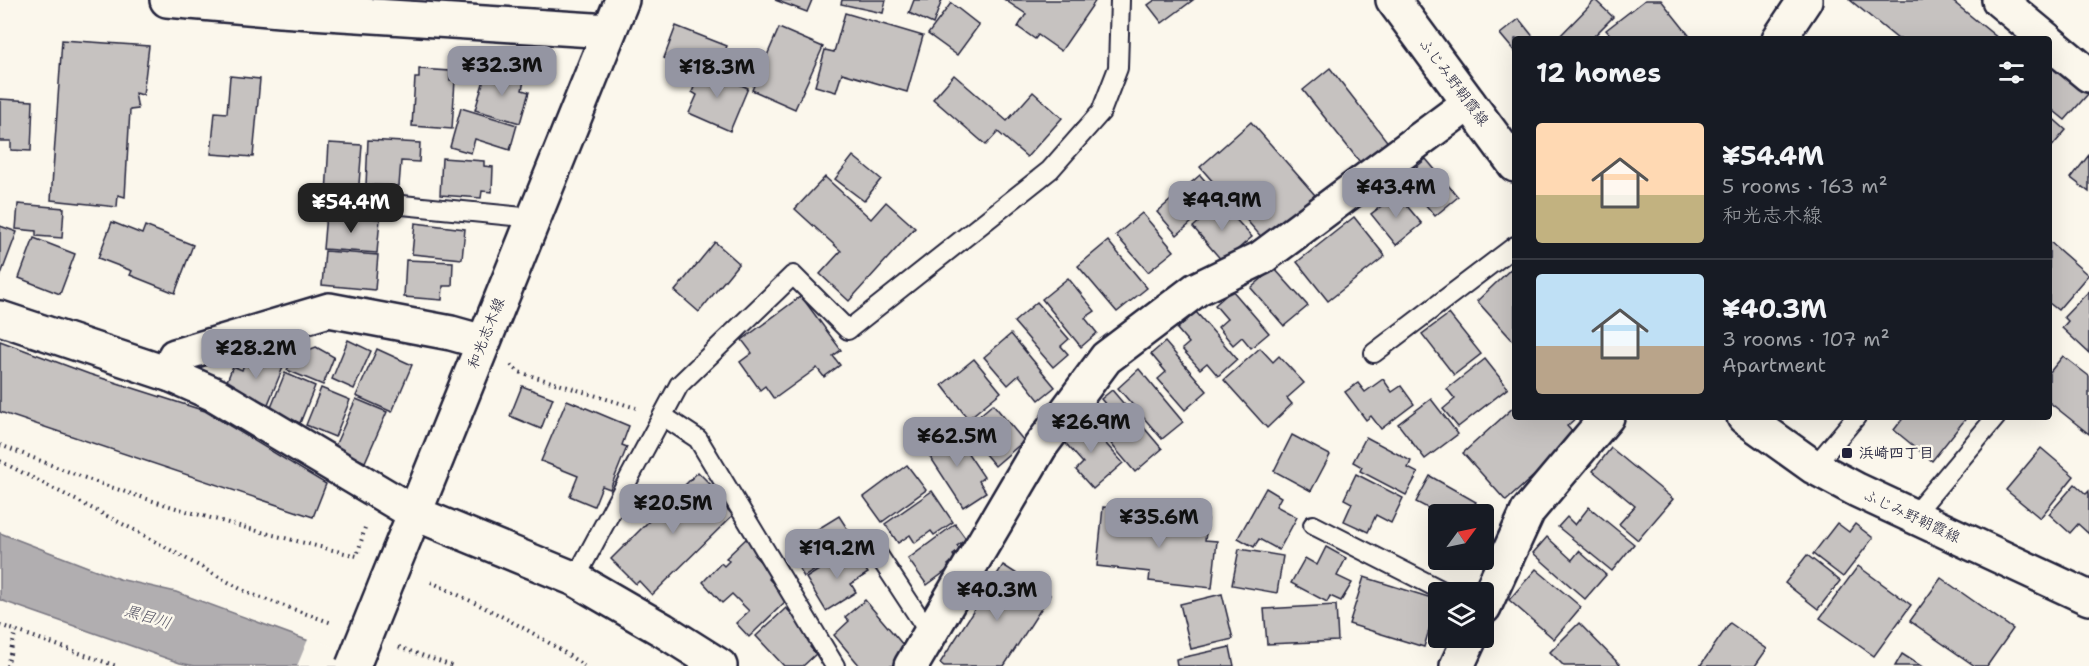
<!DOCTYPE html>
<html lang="en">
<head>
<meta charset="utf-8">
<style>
	body { margin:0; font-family:"Shantell Sans","Klee One",sans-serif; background:#20242c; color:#f1f3f6; height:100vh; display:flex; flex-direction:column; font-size:22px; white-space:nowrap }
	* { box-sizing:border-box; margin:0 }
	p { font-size:20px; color:#9ea1a6 }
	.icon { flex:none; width:33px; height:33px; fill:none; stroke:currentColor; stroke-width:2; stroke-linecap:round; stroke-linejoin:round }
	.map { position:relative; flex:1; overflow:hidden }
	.sheet { position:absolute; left:1512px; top:36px; width:540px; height:384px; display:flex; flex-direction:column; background:#171b24; border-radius:6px; box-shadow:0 6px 24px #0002 }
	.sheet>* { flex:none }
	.needle { width:39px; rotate:57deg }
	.fabs { position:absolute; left:1428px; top:504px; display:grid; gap:12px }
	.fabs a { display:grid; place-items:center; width:66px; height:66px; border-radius:6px; background:#171b24; box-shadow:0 6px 24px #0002; font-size:30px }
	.price { position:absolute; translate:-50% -51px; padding:0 14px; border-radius:12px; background:#9495a2; color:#111; font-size:20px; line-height:39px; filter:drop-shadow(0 2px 3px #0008) }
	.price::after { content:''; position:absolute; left:50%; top:36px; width:18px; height:14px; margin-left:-9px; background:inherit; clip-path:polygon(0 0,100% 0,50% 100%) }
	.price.selected { background:#222; color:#fff }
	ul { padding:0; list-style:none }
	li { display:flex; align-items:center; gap:18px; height:150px; padding:0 24px }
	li+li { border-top:2px solid #363941 }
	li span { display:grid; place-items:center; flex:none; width:168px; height:120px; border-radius:6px; color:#555 }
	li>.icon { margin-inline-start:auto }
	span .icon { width:72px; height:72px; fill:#fffc; stroke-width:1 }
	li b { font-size:26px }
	h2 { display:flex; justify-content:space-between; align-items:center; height:72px; padding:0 24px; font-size:26px }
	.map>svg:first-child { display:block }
	.water { fill:#b1aeb0; stroke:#787681; stroke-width:1.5 }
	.pier { fill:#fbf7ec }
	.building { fill:#c6c2c0; stroke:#22223b; stroke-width:1.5 }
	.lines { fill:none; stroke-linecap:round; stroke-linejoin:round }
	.service-casing { stroke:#22223b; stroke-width:22 }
	.minor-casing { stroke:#22223b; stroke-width:38 }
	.tertiary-casing { stroke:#22223b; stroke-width:38 }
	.secondary-casing { stroke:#22223b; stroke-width:38 }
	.path { stroke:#22223b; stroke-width:4; stroke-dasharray:1.5 4.5; stroke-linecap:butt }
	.service { stroke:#fbf7ec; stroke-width:18 }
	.minor { stroke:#fbf7ec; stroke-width:33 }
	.tertiary { stroke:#fbf7ec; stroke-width:33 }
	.secondary { stroke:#fbf7ec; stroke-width:33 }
	.secondary-bridge-casing { stroke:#22223b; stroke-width:38; stroke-linecap:butt }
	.secondary-bridge { stroke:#fbf7ec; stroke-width:33 }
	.poi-dot { fill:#22223b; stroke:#fbf7ec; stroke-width:2 }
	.labels { text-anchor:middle; stroke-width:5; stroke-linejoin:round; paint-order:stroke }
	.street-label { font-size:15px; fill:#22223b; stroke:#fbf7ec }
	.poi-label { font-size:15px; font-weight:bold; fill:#22223b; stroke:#fbf7ec; text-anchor:start }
	.water-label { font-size:16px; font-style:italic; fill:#545364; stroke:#fbf7ec }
</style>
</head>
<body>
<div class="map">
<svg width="2089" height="666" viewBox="0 0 2089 666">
	<rect width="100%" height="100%" fill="#fbf7ec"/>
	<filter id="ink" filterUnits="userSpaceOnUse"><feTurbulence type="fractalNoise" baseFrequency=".0167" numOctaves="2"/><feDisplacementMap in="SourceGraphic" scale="12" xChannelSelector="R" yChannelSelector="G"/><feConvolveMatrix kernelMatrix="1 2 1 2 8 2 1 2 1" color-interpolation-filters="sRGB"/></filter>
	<g filter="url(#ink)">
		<polygon class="water" points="0,533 119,579 176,592 377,666 195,666 180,663 0,600"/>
		<polygon class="pier" points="309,637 378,663 380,666 297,666"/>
		<g class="building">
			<polygon points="775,0 812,0 807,12"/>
			<polygon points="842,0 886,0 883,13 841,4"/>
			<polygon points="914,0 942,0 933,24 909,13"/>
			<polygon points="1005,0 1096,0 1061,51 1038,35 1035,39 1018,27 1026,14"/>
			<polygon points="1155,0 1193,0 1162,23 1148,5"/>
			<polygon points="1595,0 1613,17 1591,39 1557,39"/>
			<polygon points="1645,0 1661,0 1692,39 1614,39 1606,30"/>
			<polygon points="1850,0 1951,0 1999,39 1898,39"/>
			<polygon points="951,3 979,25 957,55 928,34"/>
			<polygon points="845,13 923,36 907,92 842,73 836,92 815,86 825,50 834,52"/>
			<polygon points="1519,19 1535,39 1515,39 1515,52 1500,34"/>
			<polygon points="676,26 727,46 717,72 688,60 686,67 664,58"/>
			<polygon points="779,28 823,47 795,109 752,90"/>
			<polygon points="62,40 149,46 143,95 135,93 138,109 130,110 125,197 118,195 117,207 51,200"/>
			<polygon points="2052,62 2088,94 2065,120 2049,107 2049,66"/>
			<polygon points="702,68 748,88 730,131 689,113 697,95 692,92"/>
			<polygon points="1330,68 1390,145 1363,166 1303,90"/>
			<polygon points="419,69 450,71 450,80 455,80 452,129 412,126 415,78 419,78"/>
			<polygon points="487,70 524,81 522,90 529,92 520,123 475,110"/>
			<polygon points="954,75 1007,121 1033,92 1062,118 1027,157 998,132 986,145 933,99"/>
			<polygon points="230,76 260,79 253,157 211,154 215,112 227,113"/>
			<polygon points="0,99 33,101 31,151 11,150 11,141 0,141"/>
			<polygon points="461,108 517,125 510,150 475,139 471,153 450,147"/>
			<polygon points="2049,115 2066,130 2049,150"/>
			<polygon points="1251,122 1315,195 1264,240 1200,167"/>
			<polygon points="368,140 420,143 419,162 401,161 399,186 366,185"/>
			<polygon points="329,143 362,145 358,197 326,194"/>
			<polygon points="2089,155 2089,192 2071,178"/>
			<polygon points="853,156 881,179 864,201 835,179"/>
			<polygon points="442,158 484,161 484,166 493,167 492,192 482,191 481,198 440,195"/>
			<polygon points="1426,159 1458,197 1435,216 1403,178"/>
			<polygon points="1200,175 1220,198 1177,235 1157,212"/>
			<polygon points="825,177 871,219 886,202 915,228 849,301 820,274 841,251 795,209"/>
			<polygon points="1397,194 1422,224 1396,245 1371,214"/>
			<polygon points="1221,203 1252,237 1223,262 1193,227"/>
			<polygon points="18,204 64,208 62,238 36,236 36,231 16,229"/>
			<polygon points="1142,213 1174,251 1148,272 1116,235"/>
			<polygon points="326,214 380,219 377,253 323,249"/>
			<polygon points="1354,217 1385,256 1328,301 1297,262"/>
			<polygon points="112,222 142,234 145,226 193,245 175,293 130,275 132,271 98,258"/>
			<polygon points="415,223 465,229 462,259 412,254"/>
			<polygon points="0,226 17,232 0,277"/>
			<polygon points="34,238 75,254 60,294 19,278"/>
			<polygon points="1108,241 1147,288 1117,312 1078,266"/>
			<polygon points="2049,241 2088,275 2058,310 2049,303"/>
			<polygon points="715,242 739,263 699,312 675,291"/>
			<polygon points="325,251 378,255 375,290 322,285"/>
			<polygon points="406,260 453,262 452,286 443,286 442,300 404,297"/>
			<polygon points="1515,265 1515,343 1477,301"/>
			<polygon points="1274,268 1308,306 1284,326 1251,288"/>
			<polygon points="1068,278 1095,311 1085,318 1097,333 1081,347 1042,299"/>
			<polygon points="1232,290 1269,333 1251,348 1242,337 1233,345 1218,327 1227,319 1215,305"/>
			<polygon points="2089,291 2089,353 2062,328 2068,321 2064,317"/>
			<polygon points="801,296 841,350 833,356 840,365 824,377 817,368 774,399 765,386 760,390 740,362 752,353 742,340"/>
			<polygon points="1037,302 1069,339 1061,346 1068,354 1053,367 1014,322"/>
			<polygon points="1196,312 1237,359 1218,376 1207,363 1200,369 1182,349 1189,343 1177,329"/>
			<polygon points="1449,314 1481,354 1454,375 1422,334"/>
			<polygon points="1011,334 1055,387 1039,400 1019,375 1008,385 984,357"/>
			<polygon points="348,340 371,351 354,389 332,379"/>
			<polygon points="0,341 89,374 205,411 326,484 313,517 0,412"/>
			<polygon points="1165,342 1207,391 1185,410 1158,379 1166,372 1151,354"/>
			<polygon points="316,347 334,357 323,385 287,370 295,355"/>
			<polygon points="1260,348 1273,362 1279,356 1304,383 1287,398 1292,404 1267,428 1224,380"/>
			<polygon points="377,349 412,365 392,412 356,396"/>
			<polygon points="2063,356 2089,376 2089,434 2049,402 2049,373"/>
			<polygon points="268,358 284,365 268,404 225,386 233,366 242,370 244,364 254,368 256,362 265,365"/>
			<polygon points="974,359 1001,392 968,419 942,385"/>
			<polygon points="1485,359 1508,388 1458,427 1443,409 1455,399 1447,389"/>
			<polygon points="1139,369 1183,422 1162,439 1118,388"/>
			<polygon points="285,373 315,386 300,423 270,410"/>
			<polygon points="1383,379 1392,392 1401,386 1414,404 1381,429 1371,416 1366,420 1345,392 1358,383 1365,392"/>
			<polygon points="522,386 553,398 541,429 510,416"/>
			<polygon points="321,388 350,400 335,437 306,425"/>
			<polygon points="1112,390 1162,449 1135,472 1096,426 1112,412 1101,399"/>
			<polygon points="356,399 387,412 365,462 334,448"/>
			<polygon points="1431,399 1458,434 1425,459 1398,424"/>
			<polygon points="567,400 629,426 622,445 627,447 610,489 602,486 594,506 570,496 578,476 541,461"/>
			<polygon points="993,404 1024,441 995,466 964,429"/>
			<polygon points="1515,406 1515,417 1577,417 1567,426 1577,437 1506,501 1463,453"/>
			<polygon points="1904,417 1967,417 1932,461 1894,430"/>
			<polygon points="1083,418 1123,463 1093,489 1076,470 1083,463 1061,438"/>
			<polygon points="949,431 954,439 957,437 984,477 979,481 986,492 963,507 929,455 933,452 928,445"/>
			<polygon points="1292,435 1330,455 1311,491 1274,471"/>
			<polygon points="1366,437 1411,461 1408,468 1418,473 1406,495 1360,471 1362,467 1353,462"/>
			<polygon points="1611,448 1673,499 1638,540 1619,524 1635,506 1593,471"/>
			<polygon points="2041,448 2074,476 2040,518 2006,490"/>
			<polygon points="907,465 926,490 882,522 864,497"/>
			<polygon points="698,472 723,497 719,501 733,515 652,595 639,581 636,584 611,559"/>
			<polygon points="1356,474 1403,498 1391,523 1376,515 1368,532 1344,521 1352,503 1344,499"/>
			<polygon points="1430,476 1476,502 1469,514 1439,514 1416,502"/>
			<polygon points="2075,484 2086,494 2089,491 2089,534 2078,524 2070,533 2049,514"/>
			<polygon points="1266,488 1281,497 1276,506 1297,517 1279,550 1259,539 1254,547 1238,538"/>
			<polygon points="932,491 953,522 934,535 931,531 915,543 910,535 898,543 885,524"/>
			<polygon points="1103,507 1132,510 1130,527 1172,531 1173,515 1208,519 1205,540 1217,541 1212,588 1149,581 1150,572 1097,566"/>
			<polygon points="1589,507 1634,544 1612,571 1558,527 1567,517 1575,525"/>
			<polygon points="839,516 852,536 840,543 845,551 804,577 787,548"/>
			<polygon points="1837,523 1849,532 1855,524 1873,538 1843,577 1813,554"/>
			<polygon points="955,524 966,539 957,546 960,550 953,555 955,559 948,565 950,568 927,585 908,559"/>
			<polygon points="1547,537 1572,560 1579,551 1606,575 1585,599 1533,553"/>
			<polygon points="747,538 759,551 754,555 773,575 769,579 788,599 749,637 736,623 749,611 732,594 722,603 703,582 721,563 724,566 729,561 726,558"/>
			<polygon points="1326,547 1346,558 1337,576 1352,583 1341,601 1330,596 1327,602 1291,583 1305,558 1317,565"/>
			<polygon points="852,549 868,573 851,584 856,592 826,611 806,578"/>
			<polygon points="1239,549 1283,556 1277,593 1232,585"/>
			<polygon points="1807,555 1840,581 1818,609 1785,583"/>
			<polygon points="1003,565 1050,595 1004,666 944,666 940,663"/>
			<polygon points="1858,566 1911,605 1874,656 1820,618"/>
			<polygon points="1536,569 1581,607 1554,639 1509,600"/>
			<polygon points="1364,577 1438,600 1424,647 1349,624"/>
			<polygon points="1941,578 2013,629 1987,666 1975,666 1910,621"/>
			<polygon points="1222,594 1233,639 1191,649 1180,604"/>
			<polygon points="865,600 909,652 892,666 860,666 834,635 849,621 845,617"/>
			<polygon points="1336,605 1338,641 1267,644 1264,609"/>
			<polygon points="786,608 806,629 803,632 813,643 810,647 816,654 803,666 784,666 756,636"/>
			<polygon points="1579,623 1620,665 1619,666 1564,666 1550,652"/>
			<polygon points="1730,623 1767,649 1755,666 1700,666"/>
			<polygon points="1230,647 1234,666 1177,666 1176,659"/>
			<polygon points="1902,654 1921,666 1895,666"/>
		</g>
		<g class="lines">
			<g class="service-casing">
				<g id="service">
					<polyline points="382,203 533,218"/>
					<polyline points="1374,353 1515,246"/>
					<polyline points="663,416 698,439 835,666"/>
					<polyline points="1814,467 1856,417"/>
					<polyline points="1913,516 1996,417"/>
					<polyline points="1313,525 1445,592"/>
					<polyline points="875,550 930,634"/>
					<polyline points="575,579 679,385 793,275 848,330 1050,170 1101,112 1118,68 1120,0"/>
				</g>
			</g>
			<g class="minor-casing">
				<g id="minor">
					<polyline points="1999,0 2046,39"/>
					<polyline points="1779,39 1805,0"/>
					<polyline points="2049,42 2089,75"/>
					<polyline points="0,318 171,375 216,395 414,513"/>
					<polyline points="171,375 175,356 329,310 451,333 483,342"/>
					<polyline points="1484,607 1528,511 1607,417"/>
					<polyline points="911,666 1040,447 1106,358 1197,289 1261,258 1469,103"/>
					<polyline points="1457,666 1470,638"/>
				</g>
			</g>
			<g class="tertiary-casing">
				<g id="tertiary">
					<polyline points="167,0 280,10 609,31"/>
					<polyline points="414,513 575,579 663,630 720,666"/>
				</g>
			</g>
			<g class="secondary-casing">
				<g id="secondary">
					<polyline points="1393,0 1515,165"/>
					<polyline points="1744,417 1814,467 1857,490 2089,598"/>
					<polyline points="388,579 622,0"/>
				</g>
			</g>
			<g class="path">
				<polyline points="511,365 519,372 636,408"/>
				<path d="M0 445C34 458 68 472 102 484 185 513 271 535 357 556L366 524"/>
				<polyline points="0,461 138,532 248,593 332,623"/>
				<path d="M431 582C484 607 537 632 584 666"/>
				<polyline points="0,625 116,666"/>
				<polyline points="399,647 452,666"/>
				<polyline points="7,666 16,631"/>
			</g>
			<use href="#service" class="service"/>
			<use href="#minor" class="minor"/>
			<use href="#tertiary" class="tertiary"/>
			<use href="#secondary" class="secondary"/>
			<g class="secondary-bridge-casing">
				<polyline id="secondary-bridge" points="353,666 388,579"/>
			</g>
			<use href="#secondary-bridge" class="secondary-bridge"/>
		</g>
	</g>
	<rect class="poi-dot" x="1841" y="447" width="12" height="12" rx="3"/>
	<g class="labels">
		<g class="street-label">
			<text transform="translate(1454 82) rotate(53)" y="5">ふじみ野朝霞線</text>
			<text transform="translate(486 333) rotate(-68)" y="5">和光志木線</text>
			<text transform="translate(1912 516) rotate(25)" y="5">ふじみ野朝霞線</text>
		</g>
		<g class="poi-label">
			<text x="1859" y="458">浜崎四丁目</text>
		</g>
		<g class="water-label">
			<text transform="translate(148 616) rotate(17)" y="6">黒目川</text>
		</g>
	</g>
</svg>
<div class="fabs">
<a><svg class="needle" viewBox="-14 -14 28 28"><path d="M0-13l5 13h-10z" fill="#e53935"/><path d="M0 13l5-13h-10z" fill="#9ea1a6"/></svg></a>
<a><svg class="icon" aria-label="layers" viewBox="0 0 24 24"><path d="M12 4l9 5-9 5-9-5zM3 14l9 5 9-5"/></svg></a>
</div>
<b class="price" style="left:502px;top:97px">¥32.3M</b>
<b class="price" style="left:717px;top:99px">¥18.3M</b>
<b class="price" style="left:1396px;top:219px">¥43.4M</b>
<b class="price" style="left:1222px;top:232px">¥49.9M</b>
<b class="price selected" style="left:351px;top:234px">¥54.4M</b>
<b class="price" style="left:256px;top:380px">¥28.2M</b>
<b class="price" style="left:1091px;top:454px">¥26.9M</b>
<b class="price" style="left:957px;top:468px">¥62.5M</b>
<b class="price" style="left:673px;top:535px">¥20.5M</b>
<b class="price" style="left:1159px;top:549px">¥35.6M</b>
<b class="price" style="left:837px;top:580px">¥19.2M</b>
<b class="price" style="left:997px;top:622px">¥40.3M</b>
<section class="sheet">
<h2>12 homes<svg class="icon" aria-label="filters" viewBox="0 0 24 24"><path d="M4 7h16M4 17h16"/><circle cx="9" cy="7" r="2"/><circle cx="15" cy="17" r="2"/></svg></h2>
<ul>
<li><span style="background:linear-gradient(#ffd9b3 60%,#c2b280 0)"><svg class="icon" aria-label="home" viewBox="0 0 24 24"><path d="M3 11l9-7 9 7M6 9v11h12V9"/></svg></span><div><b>¥54.4M</b><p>5 rooms · 163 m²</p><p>和光志木線</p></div></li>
<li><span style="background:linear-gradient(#bfe0f5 60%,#b9a48a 0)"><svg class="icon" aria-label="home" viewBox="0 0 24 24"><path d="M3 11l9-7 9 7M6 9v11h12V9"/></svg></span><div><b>¥40.3M</b><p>3 rooms · 107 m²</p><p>Apartment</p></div></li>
</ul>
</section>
</div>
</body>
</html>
